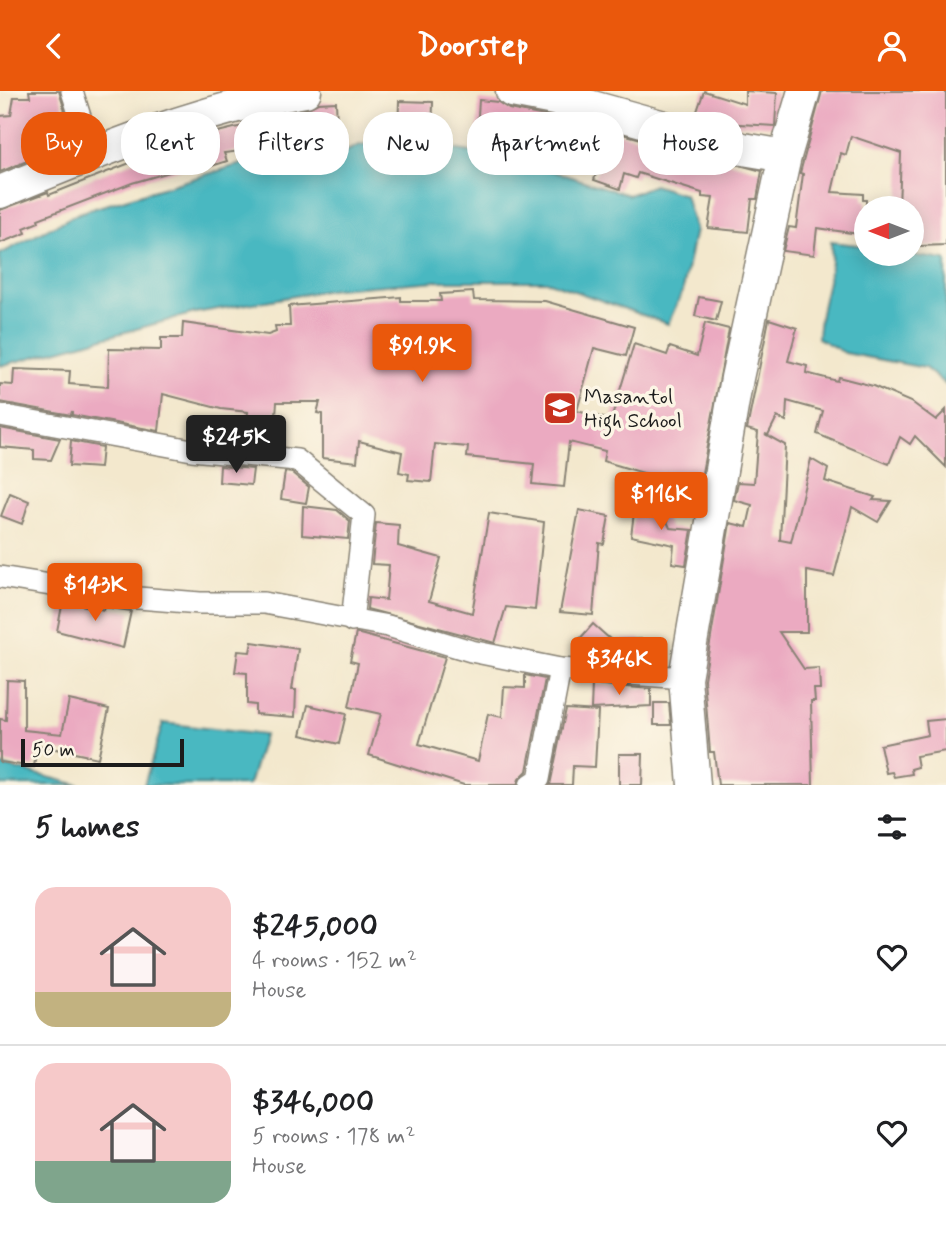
<!DOCTYPE html>
<html lang="en">
<head>
<meta charset="utf-8">
<style>
	body { margin:0; font-family:Mynerve,sans-serif; background:#f6f6f6; color:#202124; height:100vh; display:flex; flex-direction:column; font-size:26px; white-space:nowrap }
	* { box-sizing:border-box; margin:0 }
	p { font-size:23px; color:#757577 }
	.icon { flex:none; width:38px; height:38px; fill:none; stroke:currentColor; stroke-width:2; stroke-linecap:round; stroke-linejoin:round }
	.map { position:relative; height:694px; overflow:hidden }
	.drawer { display:flex; flex-direction:column; background:#fff; flex:1 }
	.drawer>* { flex:none }
	.hud { position:absolute; left:21px; top:21px; width:905px; height:63px; display:flex; gap:14px }
	.needle { width:46px; rotate:270deg }
	.tools { position:absolute; left:854px; top:105px; display:grid; gap:14px }
	.tools a { display:grid; place-items:center; width:70px; height:70px; border-radius:50%; background:#fff; box-shadow:0 4px 18px #0003; font-size:35px }
	.scale { position:absolute; left:21px; bottom:18px; width:163px; box-sizing:border-box; padding-left:7px; border:4px solid #1c1c1c; border-top:0; font-size:19px; line-height:24px; white-space:nowrap; color:#1c1c1c; -webkit-text-stroke:5px #fcf5e5; paint-order:stroke }
	.price { position:absolute; translate:-50% -60px; padding:0 16px; border-radius:7px; background:#ea580c; color:#fff; font-size:23px; line-height:46px; filter:drop-shadow(0 2px 4px #0008) }
	.price::after { content:''; position:absolute; left:50%; top:42px; width:21px; height:16px; margin-left:-10px; background:inherit; clip-path:polygon(0 0,100% 0,50% 100%) }
	.price.active { background:#222; color:#fff }
	ul { padding:0; list-style:none }
	li { display:flex; align-items:center; gap:21px; height:175px; padding:0 35px }
	li+li { border-top:2px solid #e0e0e0 }
	li span { display:grid; place-items:center; flex:none; width:196px; height:140px; border-radius:21px; color:#555 }
	li>.icon { margin-inline-start:auto }
	span .icon { width:84px; height:84px; fill:#fffc; stroke-width:1 }
	li b { font-size:30px }
	h2 { display:flex; justify-content:space-between; align-items:center; height:84px; padding:0 35px; font-size:30px }
	.tag { padding:0 24px; border-radius:28px; background:#fff; box-shadow:0 4px 18px #0003; font-size:24px; line-height:63px }
	.tag.active { background:#ea580c; color:#fff }
	header { display:flex; justify-content:space-between; align-items:center; height:91px; padding:0 35px; background:#ea580c; color:#fff; font-size:32px; font-weight:700 }
	.map>svg:first-child { display:block }
	.water { fill:#49b8c1; stroke:#326a6e; stroke-width:2 }
	.building { fill:#ebaac1 }
	.lines { fill:none; stroke-linecap:round; stroke-linejoin:round }
	.street-casing { stroke:#888274; stroke-width:24 }
	.secondary-casing { stroke:#888274; stroke-width:35 }
	.street { stroke:#fff; stroke-width:21 }
	.secondary { stroke:#fff; stroke-width:32 }
	.labels { text-anchor:middle; stroke-width:7; stroke-linejoin:round; paint-order:stroke }
	.poi-label { font-size:21px; fill:#1c1c1c; stroke:#fcf5e5; text-anchor:start }
</style>
</head>
<body>
<header><svg class="icon" aria-label="back" viewBox="0 0 24 24"><path d="M15 5l-7 7 7 7"/></svg>Doorstep<svg class="icon" aria-label="person" viewBox="0 0 24 24"><circle cx="12" cy="8" r="4"/><path d="M4 21q1-7 8-7t8 7"/></svg></header>
<div class="map">
<svg width="946" height="694" viewBox="0 0 946 694">
	<rect width="100%" height="100%" fill="#fcf5e5"/>
	<filter id="ink" filterUnits="userSpaceOnUse"><feTurbulence type="fractalNoise" baseFrequency=".0143" numOctaves="2"/><feDisplacementMap in="SourceGraphic" scale="14" xChannelSelector="R" yChannelSelector="G"/><feConvolveMatrix kernelMatrix="1 2 1 2 8 2 1 2 1" color-interpolation-filters="sRGB"/></filter>
	<filter id="wash" filterUnits="userSpaceOnUse"><feTurbulence type="fractalNoise" baseFrequency=".00686" numOctaves="4" result="noise"/><feDisplacementMap in="SourceGraphic" scale="28" xChannelSelector="R" yChannelSelector="G"/><feGaussianBlur stdDeviation="1.57" result="paint"/><feColorMatrix in="noise" values="0 0 0 0 0 0 0 0 0 0 0 0 0 0 0 0 0 1.4 0 .05"/><feComposite in="paint" operator="in"/></filter>
	<g filter="url(#wash)">
		<rect width="100%" height="100%" fill="#f3e8cd"/>
		<g class="water">
			<polygon points="399,50 510,67 629,104 654,94 685,104 695,139 683,199 668,233 546,190 436,190 335,198 195,222 0,275 0,163 79,122 251,70 339,64 359,54"/>
			<path d="M831 151 866 155V163H905L946 169V294L925 277 845 262 818 247C819 212 834 187 831 151Z"/>
			<polygon points="163,632 264,644 249,694 144,694"/>
			<polygon points="0,674 79,694 0,694"/>
		</g>
		<g id="blocks">
			<g class="building">
				<polygon points="29,0 59,0 74,51 0,81 0,25 11,24 14,6 30,6"/>
				<polygon points="704,0 745,13 745,0 777,2 775,35 739,33 739,38 695,26"/>
				<polygon points="822,0 946,0 946,154 919,155 919,149 912,149 912,117 899,117 901,62 851,45 846,64 841,62 832,101 863,103 863,109 866,109 866,144 817,137 814,164 783,160 789,136 796,137 803,83 800,82"/>
				<polygon points="479,9 498,11 509,18 581,32 762,80 757,108 752,108 748,141 708,137 713,107 702,106 702,102 638,82 636,87 624,83 620,98 594,89 598,77 564,70 564,68 540,65 541,57 476,55"/>
				<polygon points="399,10 433,11 432,46 398,44"/>
				<polygon points="336,11 338,55 301,57 301,53 224,62 227,70 199,79 197,73 132,92 38,128 39,131 24,137 26,142 0,152 0,119 48,101 49,104 193,47 300,21 318,12"/>
				<polygon points="473,201 474,209 545,210 634,236 626,265 594,257 577,320 611,329 634,253 667,264 670,256 697,265 705,232 729,238 701,387 697,386 694,397 603,370 605,360 569,351 564,396 532,393 534,373 467,366 468,356 435,353 431,391 408,389 409,383 399,381 402,361 359,350 357,371 322,367 322,323 317,322 320,311 277,311 274,352 245,349 248,321 221,318 163,303 159,340 72,324 72,320 71,324 0,311 0,293 13,294 14,278 70,280 69,293 108,296 109,258 161,259 161,247 182,247 183,232 268,244 276,241 275,235 290,235 289,215 401,206 401,210 441,210 440,203"/>
				<polygon points="699,206 721,210 716,230 695,225"/>
				<polygon points="769,228 797,237 788,270 807,275 806,282 837,290 838,286 873,295 913,312 936,329 946,319 946,376 915,345 910,353 900,346 889,373 817,343 823,320 787,310 786,330 777,326 768,344 765,343 785,354 780,449 791,451 811,368 828,378 825,390 875,406 873,409 891,410 878,431 852,416 834,485 807,480 807,541 779,541 804,578 819,577 820,598 814,598 815,610 811,610 813,694 718,694 714,661 710,661 704,588 730,432 747,436 752,414 734,409 738,391 754,392 758,341 747,338"/>
				<polygon points="0,337 60,348 51,369 34,368 34,359 0,356"/>
				<polygon points="71,350 102,356 100,377 69,375"/>
				<polygon points="220,375 253,378 251,394 219,391"/>
				<polygon points="285,381 292,382 309,396 306,412 281,408"/>
				<polygon points="10,402 29,410 22,433 1,425"/>
				<polygon points="635,414 662,419 670,437 692,439 686,474 672,472 674,454 631,445"/>
				<polygon points="303,415 337,419 350,430 348,448 302,444"/>
				<polygon points="579,419 609,425 604,453 599,452 593,524 560,521"/>
				<polygon points="489,422 544,431 535,519 506,516 495,552 367,518 368,507 386,509 389,474 372,473 376,432 399,434 398,455 441,467 429,510 472,522"/>
				<polygon points="63,510 104,519 104,516 131,520 123,557 57,540"/>
				<polygon points="593,533 611,549 641,548 641,555 649,555 652,571 593,567 577,551"/>
				<polygon points="356,542 445,566 419,653 478,670 488,623 502,626 504,596 525,597 525,584 545,588 527,680 519,688 517,694 464,694 369,664 381,623 349,616 358,572 350,570"/>
				<polygon points="252,551 298,558 292,599 296,599 295,626 255,623 255,614 247,613 247,582 235,581 238,560 250,561"/>
				<polygon points="7,589 24,590 24,639 62,643 69,609 109,618 98,667 37,654 34,676 0,671 0,628 6,629"/>
				<polygon points="592,593 651,598 651,615 591,618"/>
				<polygon points="654,612 669,612 671,634 654,634"/>
				<polygon points="308,614 346,623 339,653 301,644"/>
				<polygon points="566,618 598,620 595,676 573,675 572,694 550,694"/>
				<polygon points="946,628 946,660 916,665 918,676 911,678 912,683 894,686 892,681 886,682 880,654 928,644 926,630"/>
				<polygon points="619,663 643,663 642,694 619,694"/>
			</g>
		</g>
	</g>
	<g filter="url(#ink)">
		<use href="#blocks" fill-opacity="0" stroke="#888274" stroke-width="2"/>
		<g class="lines">
			<g class="street-casing">
				<g id="street">
					<polyline points="72,0 91,61"/>
					<polyline points="0,324 192,359 297,369 364,424 352,530"/>
					<polyline points="0,486 126,506 200,512 264,512 388,535 471,560 560,578 685,587"/>
					<polyline points="530,694 539,688 560,578"/>
				</g>
			</g>
			<g class="secondary-casing">
				<g id="secondary">
					<polyline points="512,0 585,14 743,58 785,65"/>
					<path d="M0 101C99 60 198 19 305 0"/>
					<polyline points="694,694 685,587 737,287 785,65 804,0"/>
				</g>
			</g>
			<use href="#street" class="street"/>
			<use href="#secondary" class="secondary"/>
		</g>
	</g>
	<defs>
		<g id="school-square" transform="scale(1.75)"><rect x="-9" y="-9" width="18" height="18" rx="4" fill="#c8321e" stroke="#fcf5e5"/><path d="M0-5L7-2L0 1L-7-2ZM-4 1L0 2.5L4 1V4Q0 6-4 4Z" fill="#fff"/></g>
	</defs>
	<g fill-rule="evenodd">
		<use href="#school-square" x="560" y="317"/>
	</g>
	<g class="labels">
		<g class="poi-label">
			<text x="584" y="312">Masantol<tspan x="584" dy="24">High School</tspan></text>
		</g>
	</g>
</svg>
<div class="tools">
<a><svg class="needle" viewBox="-14 -14 28 28"><path d="M0-13l5 13h-10z" fill="#e53935"/><path d="M0 13l5-13h-10z" fill="#757577"/></svg></a>
</div>
<div class="scale">50 m</div>
<b class="price" style="left:422px;top:293px">$91.9K</b>
<b class="price active" style="left:236px;top:384px">$245K</b>
<b class="price" style="left:661px;top:441px">$116K</b>
<b class="price" style="left:95px;top:532px">$143K</b>
<b class="price" style="left:619px;top:606px">$346K</b>
<div class="hud">
<a class="tag active">Buy</a>
<a class="tag">Rent</a>
<a class="tag">Filters</a>
<a class="tag">New</a>
<a class="tag">Apartment</a>
<a class="tag">House</a>
</div>
</div>
<section class="drawer">
<h2>5 homes<svg class="icon" aria-label="filters" viewBox="0 0 24 24"><path d="M4 7h16M4 17h16"/><circle cx="9" cy="7" r="2"/><circle cx="15" cy="17" r="2"/></svg></h2>
<ul>
<li><span style="background:linear-gradient(#f6c9c9 75%,#c2b280 0)"><svg class="icon" aria-label="home" viewBox="0 0 24 24"><path d="M3 11l9-7 9 7M6 9v11h12V9"/></svg></span><div><b>$245,000</b><p>4 rooms · 152 m²</p><p>House</p></div><svg class="icon" aria-label="heart" viewBox="0 0 24 24"><path d="M12 20l-8-8c-3-5 5-10 8-4 3-6 11-1 8 4z"/></svg></li>
<li><span style="background:linear-gradient(#f6c9c9 70%,#7fa58c 0)"><svg class="icon" aria-label="home" viewBox="0 0 24 24"><path d="M3 11l9-7 9 7M6 9v11h12V9"/></svg></span><div><b>$346,000</b><p>5 rooms · 178 m²</p><p>House</p></div><svg class="icon" aria-label="heart" viewBox="0 0 24 24"><path d="M12 20l-8-8c-3-5 5-10 8-4 3-6 11-1 8 4z"/></svg></li>
</ul>
</section>
</body>
</html>
